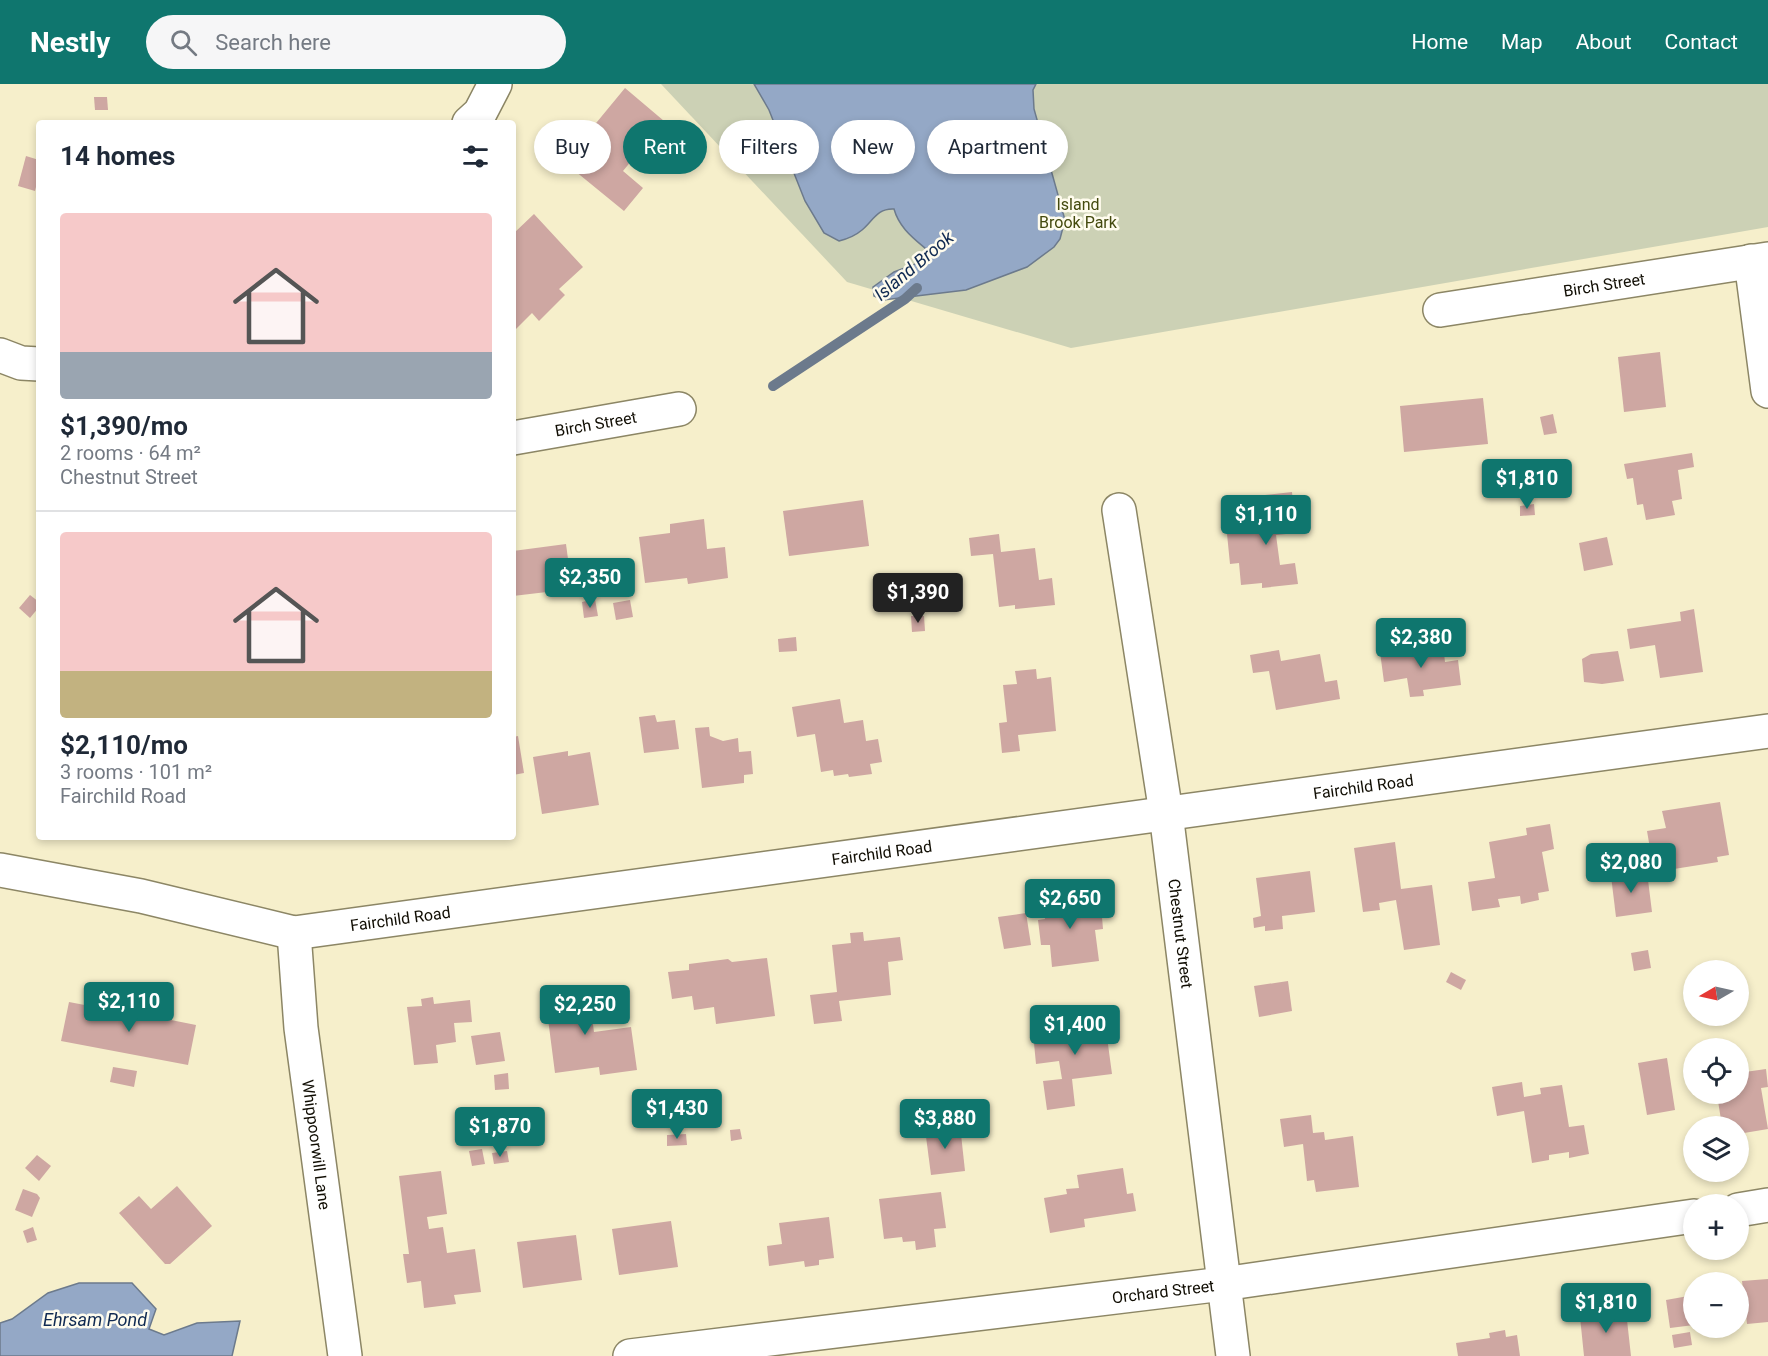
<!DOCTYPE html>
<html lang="en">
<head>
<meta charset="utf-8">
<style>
	body { margin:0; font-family:Roboto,sans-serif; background:#f6f6f7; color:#1f2937; height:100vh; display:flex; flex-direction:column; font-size:22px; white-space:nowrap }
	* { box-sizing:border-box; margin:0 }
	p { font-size:20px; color:#747a83 }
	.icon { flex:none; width:33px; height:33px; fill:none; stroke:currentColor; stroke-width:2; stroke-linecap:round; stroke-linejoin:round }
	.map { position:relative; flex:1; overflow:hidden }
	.details { position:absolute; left:36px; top:36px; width:480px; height:720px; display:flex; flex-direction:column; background:#fff; border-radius:6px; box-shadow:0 3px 9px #0003 }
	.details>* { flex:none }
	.top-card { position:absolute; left:534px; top:36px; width:570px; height:54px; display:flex; gap:12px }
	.needle { width:39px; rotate:261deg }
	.controls { position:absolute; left:1683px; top:876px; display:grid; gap:12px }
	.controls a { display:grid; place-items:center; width:66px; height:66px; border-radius:50%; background:#fff; box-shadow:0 3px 9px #0003; font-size:30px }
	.price { position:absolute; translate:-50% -51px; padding:0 14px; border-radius:6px; background:#0f766e; color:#fff; font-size:20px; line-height:39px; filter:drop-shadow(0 2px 3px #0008) }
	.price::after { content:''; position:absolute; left:50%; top:36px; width:18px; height:14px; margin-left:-9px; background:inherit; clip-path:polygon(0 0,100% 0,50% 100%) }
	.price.active { background:#222; color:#fff }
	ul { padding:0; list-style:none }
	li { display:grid; align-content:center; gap:12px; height:318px; padding:0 24px }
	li+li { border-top:2px solid #e0e1e3 }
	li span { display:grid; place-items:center; height:186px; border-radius:6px; color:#555 }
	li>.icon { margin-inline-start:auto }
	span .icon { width:108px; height:108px; fill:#fffc; stroke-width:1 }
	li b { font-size:26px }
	h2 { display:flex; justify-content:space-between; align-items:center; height:72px; padding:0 24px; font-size:26px }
	.tag { padding:0 21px; border-radius:27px; background:#fff; box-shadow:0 3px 9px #0003; font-size:21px; line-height:54px }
	.tag.active { background:#0f766e; color:#fff }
	header { display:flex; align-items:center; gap:36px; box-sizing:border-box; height:84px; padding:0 30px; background:#0f766e; color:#fff }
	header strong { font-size:28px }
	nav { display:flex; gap:33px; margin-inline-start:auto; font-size:21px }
	.search { width:420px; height:54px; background:#f6f6f7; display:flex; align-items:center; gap:15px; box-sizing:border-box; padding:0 21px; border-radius:33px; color:#747a83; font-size:22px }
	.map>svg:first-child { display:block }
	.green { fill:#ccd1b5 }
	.water { fill:#94a8c6; stroke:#6c7a8c; stroke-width:1.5 }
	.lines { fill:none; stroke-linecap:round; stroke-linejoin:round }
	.stream { stroke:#6c7a8c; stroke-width:10 }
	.building { fill:#cea7a2 }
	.minor-casing { stroke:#8c8665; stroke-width:36 }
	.minor { stroke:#fff; stroke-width:33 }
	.labels { text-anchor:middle; stroke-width:5; stroke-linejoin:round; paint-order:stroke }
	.park-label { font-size:16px; fill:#444a0e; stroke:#fffcee }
	.street-label { font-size:16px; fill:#100d03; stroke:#fffcee }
	.water-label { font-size:18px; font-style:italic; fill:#102a52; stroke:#fffcee }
</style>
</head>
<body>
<header>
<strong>Nestly</strong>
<div class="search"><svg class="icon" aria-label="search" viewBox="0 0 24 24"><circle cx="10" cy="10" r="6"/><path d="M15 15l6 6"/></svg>Search here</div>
<nav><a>Home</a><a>Map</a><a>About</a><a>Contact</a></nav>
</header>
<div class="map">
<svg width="1768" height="1272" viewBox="0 0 1768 1272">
	<rect width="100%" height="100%" fill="#f6efcb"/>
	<polygon class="green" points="661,0 1768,0 1768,143 1071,264 847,198"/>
	<g class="water">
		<path d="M754 0H1036L1033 6 1034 25 1065 136 1060 155 1054 163 1027 183 966 206 883 216 874 212 873 203 894 188 918 179 926 165C912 153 899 143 894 125 877 124 873 137 862 146 855 152 847 155 839 157L824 149 805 117 769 26Z"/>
		<polygon points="79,1199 132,1199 156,1225 149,1245 164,1251 197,1239 240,1237 232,1272 0,1272 0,1239 12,1235 48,1209"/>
	</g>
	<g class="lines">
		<polyline class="stream" points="773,302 905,215 917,204"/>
	</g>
	<g class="building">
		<polygon points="625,4 664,37 623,87 643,104 624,127 564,78"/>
		<polygon points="94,13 107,13 108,26 95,26"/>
		<polygon points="26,72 39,76 39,91 35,107 18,102"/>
		<polygon points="534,130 583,183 559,205 565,211 539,237 532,229 513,248 513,150"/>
		<polygon points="1660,268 1666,323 1624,328 1618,273"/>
		<polygon points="1483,314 1488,360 1404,368 1400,322"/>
		<polygon points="1553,330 1557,349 1544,351 1540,333"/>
		<polygon points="1692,369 1694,383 1678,386 1682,415 1672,417 1675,431 1646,436 1643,420 1637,421 1633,394 1627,395 1624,380"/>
		<polygon points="1292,408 1296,449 1276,451 1280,481 1295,479 1298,500 1262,504 1262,499 1241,501 1239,479 1230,480 1227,450 1258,446 1268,438 1265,411"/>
		<polygon points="863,416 869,462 789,472 783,427"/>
		<polygon points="1534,420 1535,431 1520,432 1520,422"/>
		<polygon points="704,435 707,465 725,463 728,494 688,500 687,494 645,499 639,453 670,449 670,440"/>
		<polygon points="999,450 1001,468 1035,464 1039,496 1052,494 1055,521 1015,525 1015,521 999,523 993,470 971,472 969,454"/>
		<polygon points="1607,453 1613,481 1584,487 1579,459"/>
		<polygon points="566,460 572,505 513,512 513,467"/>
		<polygon points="30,511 39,518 39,523 30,534 19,524"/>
		<polygon points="595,515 598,532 584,534 582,518"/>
		<polygon points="630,516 633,533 616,536 613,519"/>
		<polygon points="1694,525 1703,588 1660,594 1655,561 1630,565 1627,545 1681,537 1680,528"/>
		<polygon points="911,532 924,532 925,547 912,548"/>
		<polygon points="796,553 797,567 779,568 778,555"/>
		<polygon points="1443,560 1445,578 1458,576 1461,601 1423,606 1424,612 1410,613 1407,594 1384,598 1380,568"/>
		<polygon points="1279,566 1281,577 1320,570 1325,598 1337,596 1340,615 1276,626 1269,587 1253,589 1250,571"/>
		<polygon points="1618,567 1624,597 1602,600 1584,598 1582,575 1591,570"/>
		<polygon points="1036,585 1037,595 1051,593 1056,647 1018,651 1020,667 1002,669 999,639 1007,638 1003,601 1017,600 1015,587"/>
		<polygon points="840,615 844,639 863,636 866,657 878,655 882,678 870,680 872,690 849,693 848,690 834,692 833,686 821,688 815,650 797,653 792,623"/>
		<polygon points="655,631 657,638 675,636 679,665 644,669 639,633"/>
		<polygon points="709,643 710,652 723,657 738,654 739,668 751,667 753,690 744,691 744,699 702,704 695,644"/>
		<polygon points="518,652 524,689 513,691 513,653"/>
		<polygon points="568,667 568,672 590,668 599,721 542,730 533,673"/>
		<polygon points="1720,718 1729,771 1717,773 1718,778 1674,785 1673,779 1653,782 1647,747 1666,744 1662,727"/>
		<polygon points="1550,740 1554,765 1542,768 1549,807 1538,809 1539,816 1521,820 1520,812 1498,815 1500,823 1472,827 1468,798 1495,794 1489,758 1527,751 1526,744"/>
		<polygon points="1395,758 1401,805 1432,801 1440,861 1404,866 1396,816 1379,819 1380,826 1363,828 1354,764"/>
		<polygon points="1310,787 1315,828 1282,832 1283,845 1265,847 1265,842 1254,844 1253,834 1261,832 1256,794"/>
		<polygon points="1647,788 1652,828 1616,833 1611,792"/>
		<polygon points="1090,810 1092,834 1102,833 1103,845 1095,846 1099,877 1052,883 1050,861 1041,861 1038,836 1045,835 1043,815"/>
		<polygon points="1026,829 1031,861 1004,865 998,833"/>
		<polygon points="863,848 864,857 900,853 903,876 888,878 891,911 839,917 842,937 814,940 810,911 837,908 832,861 851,859 850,849"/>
		<polygon points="1648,866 1651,884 1634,887 1631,869"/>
		<polygon points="767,874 775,932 716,940 714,923 694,926 692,912 672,915 668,888 689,886 689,880 728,875 732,878"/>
		<polygon points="1451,888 1466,896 1461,906 1446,898"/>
		<polygon points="1288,897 1292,927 1259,933 1254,902"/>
		<polygon points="566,901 566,908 588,905 594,948 631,943 637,986 600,991 599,983 555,989 544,904"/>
		<polygon points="433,913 434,920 470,916 472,938 454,939 456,958 436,961 438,979 414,981 407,923 422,922 421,915"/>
		<polygon points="69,918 158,935 159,928 172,930 171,936 196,941 188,981 61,957"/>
		<polygon points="1111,928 1114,952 1107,953 1112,990 1072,995 1075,1022 1047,1026 1043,997 1062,995 1059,977 1036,980 1033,949 1081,944 1079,932"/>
		<polygon points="500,948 505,977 476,981 471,952"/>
		<polygon points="1667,974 1675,1026 1647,1031 1638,979"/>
		<polygon points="113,983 137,987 134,1003 110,998"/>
		<polygon points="1766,985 1768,1003 1761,1004 1768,1045 1738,1050 1738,1042 1722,1042 1718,1017 1710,1019 1709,1010 1738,1010 1738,989"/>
		<polygon points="508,989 509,1005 495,1006 494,991"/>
		<polygon points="1522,998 1524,1013 1541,1010 1540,1004 1562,1001 1569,1043 1584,1041 1589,1070 1569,1074 1569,1068 1549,1071 1549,1076 1532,1079 1524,1027 1497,1032 1492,1003"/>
		<polygon points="1311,1031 1313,1049 1324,1048 1325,1056 1353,1052 1359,1103 1316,1108 1314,1096 1307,1097 1303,1060 1284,1063 1280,1035"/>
		<polygon points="960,1041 965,1087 931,1091 925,1045"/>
		<polygon points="740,1045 742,1055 731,1057 730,1046"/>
		<polygon points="686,1050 687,1061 667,1062 667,1051"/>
		<polygon points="482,1065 485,1080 472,1082 469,1067"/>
		<polygon points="507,1067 509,1078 494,1080 492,1069"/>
		<polygon points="37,1071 51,1082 39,1097 25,1084"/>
		<polygon points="1123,1084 1127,1110 1133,1109 1136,1127 1084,1135 1085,1143 1050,1149 1044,1114 1067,1110 1066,1105 1079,1104 1077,1091"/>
		<polygon points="441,1087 447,1130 427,1133 429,1145 443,1143 447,1169 475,1165 481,1208 454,1211 456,1220 424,1224 421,1197 407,1199 403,1170 409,1170 399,1092"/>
		<polygon points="177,1102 212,1142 170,1180 165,1180 119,1129 139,1112 151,1125"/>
		<polygon points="23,1105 37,1110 40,1114 32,1133 15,1126"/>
		<polygon points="941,1108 946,1144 934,1145 936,1163 916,1166 915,1157 903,1158 902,1153 884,1155 879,1115"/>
		<polygon points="829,1133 834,1174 819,1176 819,1181 805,1183 804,1177 769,1182 767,1162 782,1160 779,1139"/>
		<polygon points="671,1137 678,1183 619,1191 612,1145"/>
		<polygon points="33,1143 37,1156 27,1159 23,1147"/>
		<polygon points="576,1151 582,1196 523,1204 517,1158"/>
		<polygon points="1768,1195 1768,1238 1747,1240 1742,1197"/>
		<polygon points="1694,1211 1694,1241 1670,1244 1666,1216"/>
		<polygon points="1611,1223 1611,1229 1626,1227 1631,1272 1584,1272 1580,1233 1598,1231 1597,1225"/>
		<polygon points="1505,1246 1506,1253 1517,1251 1520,1272 1458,1272 1456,1259 1490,1254 1489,1249"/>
		<polygon points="1690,1248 1692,1261 1674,1264 1672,1251"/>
	</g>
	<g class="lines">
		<g class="minor-casing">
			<g id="minor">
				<polyline points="469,39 480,29 495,0"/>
				<polyline points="1751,177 1768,307"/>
				<path id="s1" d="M1440 226 1768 175"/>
				<polyline points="0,271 21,279 39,280"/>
				<path id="s2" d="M513 354 679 325"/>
				<path id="s3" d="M1119 426 1166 729 1233 1272"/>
				<path id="s4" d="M0 786 141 812 294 849 1768 647"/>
				<path id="s5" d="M294 849 301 944 345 1272"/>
				<polyline points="1738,1126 1768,1121"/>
				<path id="s6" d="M630 1272 1223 1200 1694 1132"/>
			</g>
		</g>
		<use href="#minor" class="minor"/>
	</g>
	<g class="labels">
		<g class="park-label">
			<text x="1078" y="126">Island<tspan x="1078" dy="18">Brook Park</tspan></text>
		</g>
		<g class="street-label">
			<text dy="6" stroke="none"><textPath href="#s1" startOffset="166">Birch Street</textPath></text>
			<text dy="6" stroke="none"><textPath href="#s2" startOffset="84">Birch Street</textPath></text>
			<text dy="6" stroke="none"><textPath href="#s4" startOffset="1380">Fairchild Road</textPath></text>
			<text dy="6" stroke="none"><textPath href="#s4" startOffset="894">Fairchild Road</textPath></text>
			<text dy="6" stroke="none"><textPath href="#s4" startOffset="408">Fairchild Road</textPath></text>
			<text dy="6" stroke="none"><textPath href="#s3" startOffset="428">Chestnut Street</textPath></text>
			<text dy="6" stroke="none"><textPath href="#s5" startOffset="213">Whippoorwill Lane</textPath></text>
			<text dy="6" stroke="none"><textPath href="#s6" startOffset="537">Orchard Street</textPath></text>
		</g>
		<g class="water-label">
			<text transform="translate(914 182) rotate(-40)" y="6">Island Brook</text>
			<text x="95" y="1242">Ehrsam Pond</text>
		</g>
	</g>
</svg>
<div class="controls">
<a><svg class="needle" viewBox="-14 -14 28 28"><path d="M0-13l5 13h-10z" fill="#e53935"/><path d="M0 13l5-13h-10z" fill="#747a83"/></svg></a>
<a><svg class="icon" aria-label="locate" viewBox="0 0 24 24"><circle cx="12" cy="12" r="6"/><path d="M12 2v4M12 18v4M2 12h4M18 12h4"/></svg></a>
<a><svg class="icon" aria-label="layers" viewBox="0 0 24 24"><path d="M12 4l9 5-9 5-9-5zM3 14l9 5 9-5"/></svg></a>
<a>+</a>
<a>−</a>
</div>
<b class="price" style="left:1527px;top:426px">$1,810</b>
<b class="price" style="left:1266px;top:462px">$1,110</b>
<b class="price" style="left:590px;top:525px">$2,350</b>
<b class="price active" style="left:918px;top:540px">$1,390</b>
<b class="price" style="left:1421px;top:585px">$2,380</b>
<b class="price" style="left:1631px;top:810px">$2,080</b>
<b class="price" style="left:1070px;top:846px">$2,650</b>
<b class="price" style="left:129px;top:949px">$2,110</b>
<b class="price" style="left:585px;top:952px">$2,250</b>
<b class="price" style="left:1075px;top:972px">$1,400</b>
<b class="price" style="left:677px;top:1056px">$1,430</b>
<b class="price" style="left:945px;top:1066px">$3,880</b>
<b class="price" style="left:500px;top:1074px">$1,870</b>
<b class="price" style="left:1606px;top:1250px">$1,810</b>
<div class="top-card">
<a class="tag">Buy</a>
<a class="tag active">Rent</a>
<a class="tag">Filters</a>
<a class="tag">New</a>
<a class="tag">Apartment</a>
</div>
<section class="details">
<h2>14 homes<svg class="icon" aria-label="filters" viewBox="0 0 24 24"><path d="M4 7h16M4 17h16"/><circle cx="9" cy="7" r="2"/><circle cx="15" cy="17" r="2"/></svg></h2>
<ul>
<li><span style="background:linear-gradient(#f6c9c9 75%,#9aa5b1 0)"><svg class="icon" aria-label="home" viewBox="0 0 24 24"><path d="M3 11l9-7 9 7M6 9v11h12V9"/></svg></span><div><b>$1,390/mo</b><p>2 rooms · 64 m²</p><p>Chestnut Street</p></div></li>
<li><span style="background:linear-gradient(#f6c9c9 75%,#c2b280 0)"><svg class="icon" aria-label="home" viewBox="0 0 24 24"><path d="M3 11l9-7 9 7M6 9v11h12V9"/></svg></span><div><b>$2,110/mo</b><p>3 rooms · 101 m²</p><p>Fairchild Road</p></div></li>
</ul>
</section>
</div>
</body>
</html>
